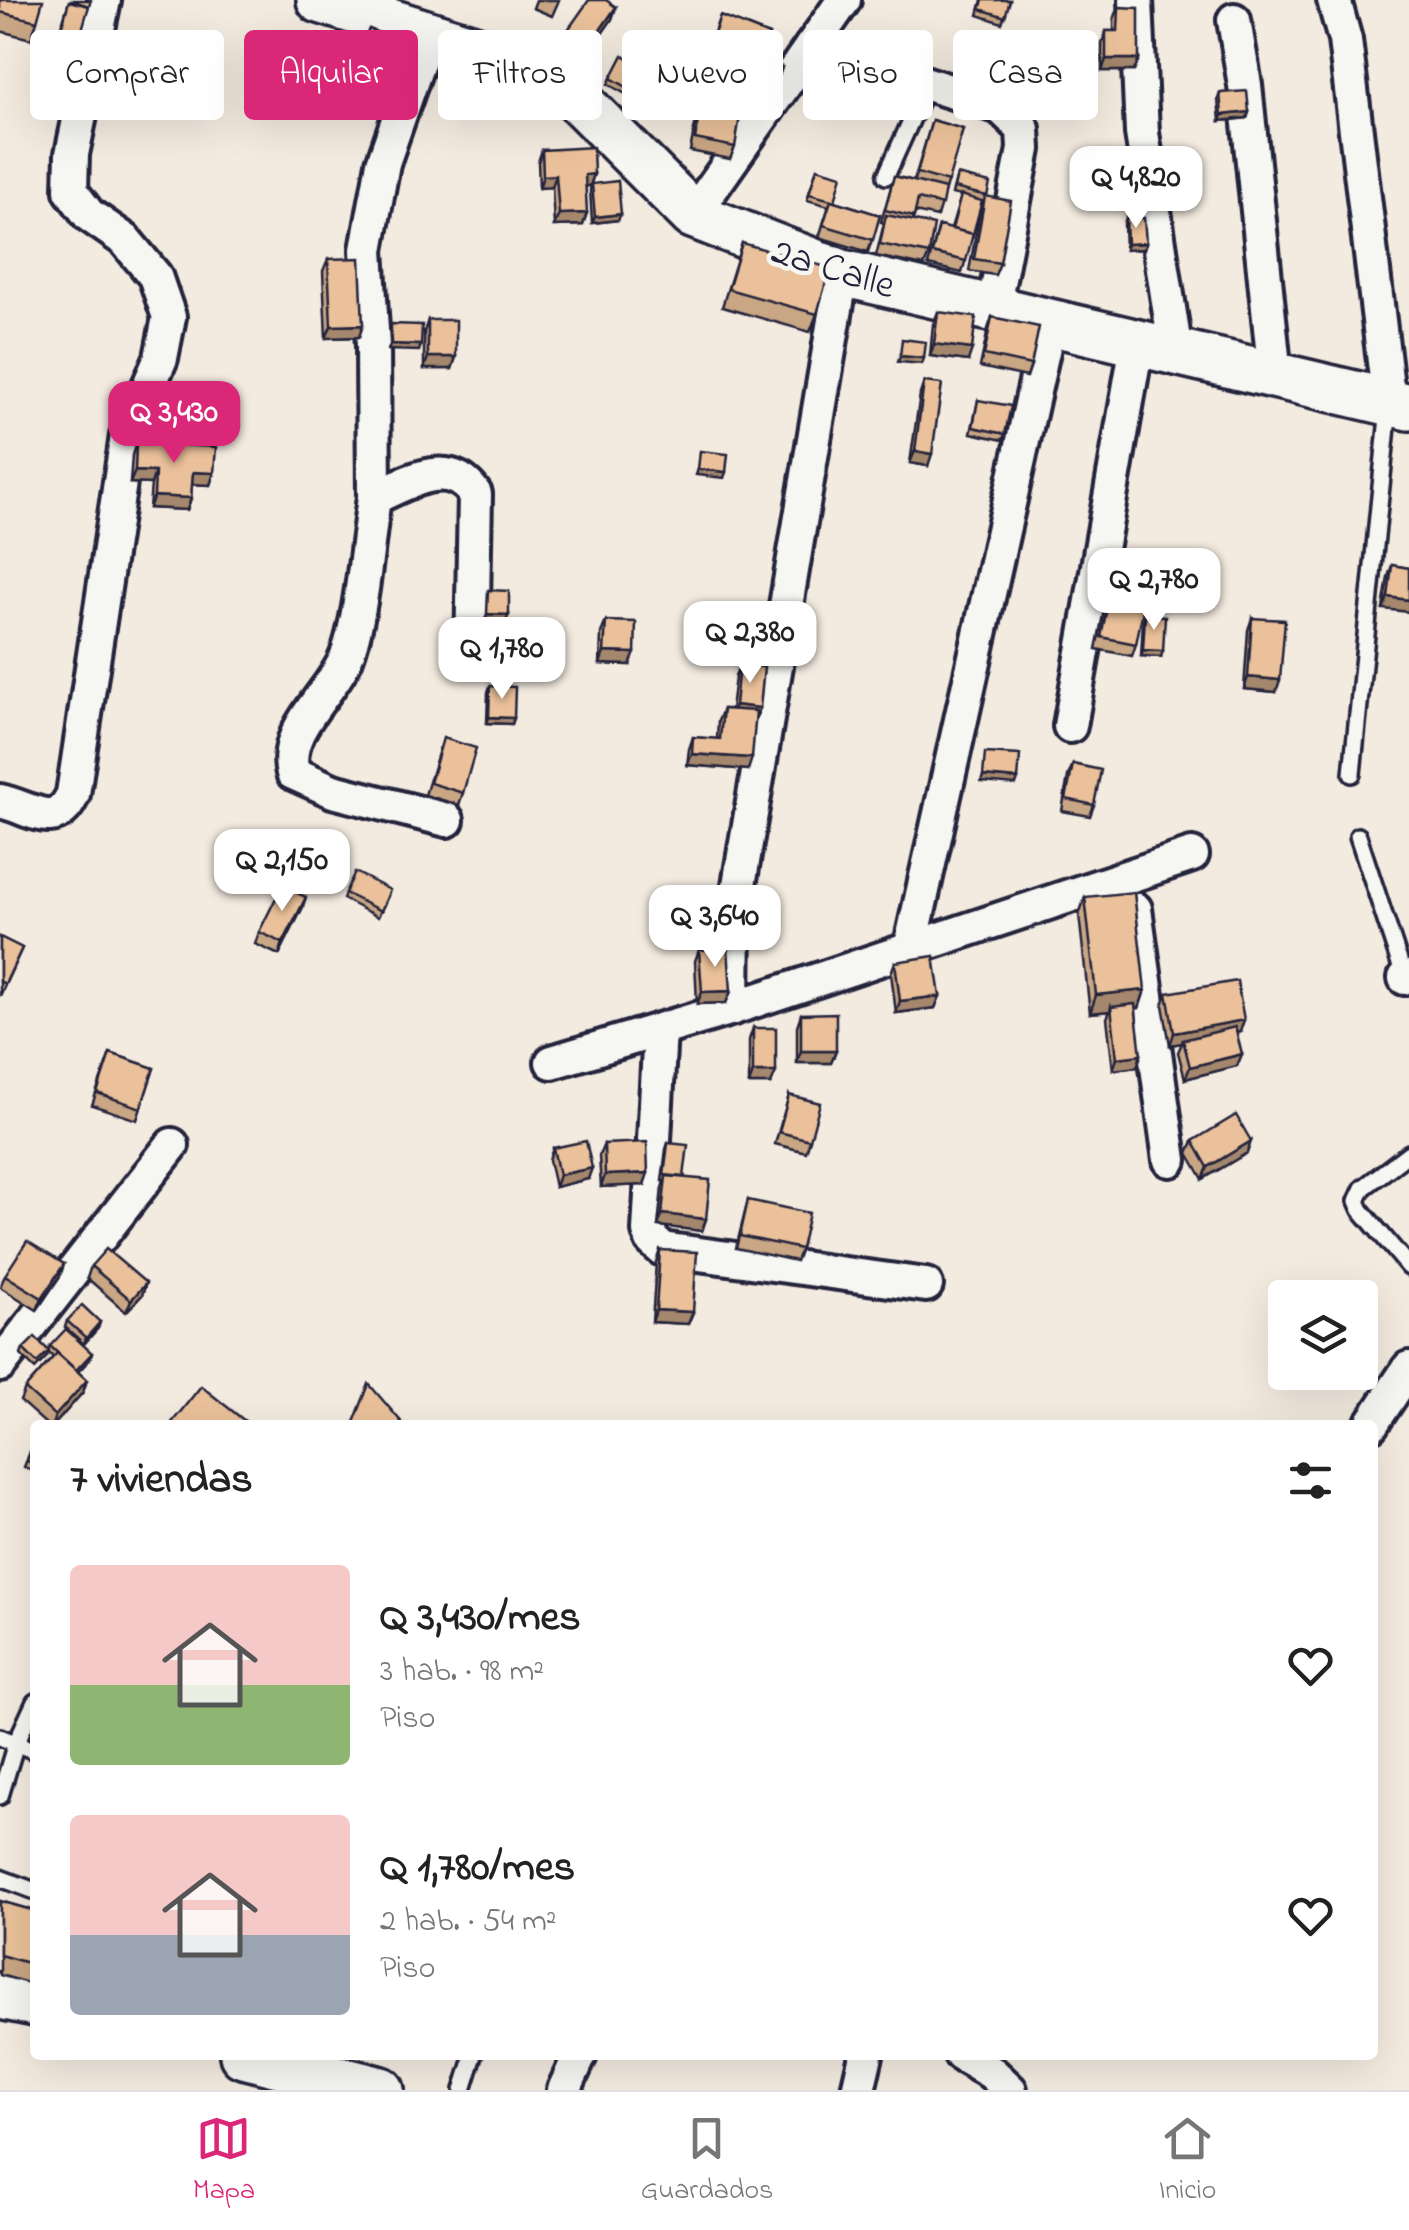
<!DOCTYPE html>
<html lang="es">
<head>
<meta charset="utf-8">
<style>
	body { margin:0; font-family:"Indie Flower",sans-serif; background:#f6f6f6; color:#222; height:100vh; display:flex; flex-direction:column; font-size:38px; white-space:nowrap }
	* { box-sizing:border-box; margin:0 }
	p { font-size:32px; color:#767676 }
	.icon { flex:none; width:55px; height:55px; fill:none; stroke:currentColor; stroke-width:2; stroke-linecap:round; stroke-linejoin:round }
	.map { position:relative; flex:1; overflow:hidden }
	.sheet { position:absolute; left:30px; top:1420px; width:1348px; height:640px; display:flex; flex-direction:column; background:#fff; border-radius:10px; box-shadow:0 10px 40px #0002 }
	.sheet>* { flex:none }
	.guide { position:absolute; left:30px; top:30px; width:1350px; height:90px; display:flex; gap:20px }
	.tools { position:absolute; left:1268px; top:1280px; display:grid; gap:20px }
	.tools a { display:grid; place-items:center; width:110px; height:110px; border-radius:10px; background:#fff; box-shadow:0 10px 40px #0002; font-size:50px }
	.price { position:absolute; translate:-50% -85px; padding:0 22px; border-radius:20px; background:#fff; color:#222; font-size:32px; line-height:65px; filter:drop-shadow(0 2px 5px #0008) }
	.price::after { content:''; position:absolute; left:50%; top:60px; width:30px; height:22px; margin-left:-15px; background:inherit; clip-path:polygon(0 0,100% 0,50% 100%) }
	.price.on { background:#db2777; color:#fff }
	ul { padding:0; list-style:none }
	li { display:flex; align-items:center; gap:30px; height:250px; padding:0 40px }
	li span { display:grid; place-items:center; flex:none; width:280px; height:200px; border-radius:10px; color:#555 }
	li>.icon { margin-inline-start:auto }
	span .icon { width:120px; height:120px; fill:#fffc; stroke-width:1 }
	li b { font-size:42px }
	h2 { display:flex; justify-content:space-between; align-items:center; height:120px; padding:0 40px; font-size:42px }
	.pill { padding:0 35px; border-radius:10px; background:#fff; box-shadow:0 10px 40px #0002; font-size:35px; line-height:90px }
	.pill.on { background:#db2777; color:#fff }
	.tabs { display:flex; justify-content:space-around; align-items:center; height:140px; border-top:2px solid #e0e0e0; background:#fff; font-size:28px; color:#767676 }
	.tabs a { display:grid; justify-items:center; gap:5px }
	.tabs .on { color:#db2777 }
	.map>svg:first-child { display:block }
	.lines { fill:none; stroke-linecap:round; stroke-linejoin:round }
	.lane-casing { stroke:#22223b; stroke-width:22 }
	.street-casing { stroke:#22223b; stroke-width:40 }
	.secondary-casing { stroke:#22223b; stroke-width:52 }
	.lane { stroke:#f6f6f2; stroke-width:15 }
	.street { stroke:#f6f6f2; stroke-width:32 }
	.secondary { stroke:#f6f6f2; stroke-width:45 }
	.wall { fill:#c9a684; stroke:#22223b; stroke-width:2.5 }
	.shaded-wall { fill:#a4876c; stroke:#22223b; stroke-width:2.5 }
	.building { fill:#eac19a; stroke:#22223b; stroke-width:2.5 }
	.labels { text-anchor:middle; stroke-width:9; stroke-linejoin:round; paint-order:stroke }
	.street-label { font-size:40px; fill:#22223b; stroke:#f6f6f2 }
</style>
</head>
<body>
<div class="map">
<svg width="1409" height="2090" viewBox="0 0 1409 2090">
	<rect width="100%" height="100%" fill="#f4ebe0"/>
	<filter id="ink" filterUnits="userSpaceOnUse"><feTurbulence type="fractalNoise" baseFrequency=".01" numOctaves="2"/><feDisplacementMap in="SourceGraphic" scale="20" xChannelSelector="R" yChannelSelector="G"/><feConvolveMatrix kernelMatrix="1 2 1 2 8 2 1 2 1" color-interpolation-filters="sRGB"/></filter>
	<g filter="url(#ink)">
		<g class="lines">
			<g class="lane-casing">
				<g id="lane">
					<polyline points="886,176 928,83"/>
					<polyline points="1352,774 1389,407"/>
					<polyline points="1358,836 1405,979"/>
					<polyline points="1409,1153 1363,1188 1357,1201 1361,1210 1409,1267"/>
					<polyline points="0,1737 35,1751"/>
					<polyline points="0,1796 16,1743 35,1702"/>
					<polyline points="0,1878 35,1891"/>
					<polyline points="463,2090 474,2055"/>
				</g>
			</g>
			<g class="street-casing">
				<g id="street">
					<polyline points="1136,0 1142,133 1176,353"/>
					<polyline points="1334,0 1345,40 1389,403"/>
					<polyline points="1234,20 1245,85 1275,376"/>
					<polyline points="811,47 1000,107 1023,129 1024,149 993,310"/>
					<polyline points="693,215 844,0"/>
					<polyline points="374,498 373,346 367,250 383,163 428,34"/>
					<polyline points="1070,726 1137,344"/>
					<path d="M0 801C30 807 56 833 73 794L127 436 161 358 169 317 155 276 125 240 89 215 71 191 72 154 104 0"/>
					<path d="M447 820 333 791 293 773C281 731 331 694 346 658 362 617 367 543 374 498 406 483 449 456 475 494L472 658"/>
					<polyline points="1135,909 1170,1160"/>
					<polyline points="910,949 1049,324"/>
					<polyline points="1405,978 1409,977"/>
					<polyline points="733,1008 734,915 842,273"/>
					<polyline points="660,1030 649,1231 652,1240 662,1249 926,1285"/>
					<polyline points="552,1062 733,1008 1192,855"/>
					<polyline points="0,1365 172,1145"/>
					<polyline points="1371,1425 1409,1368"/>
					<polyline points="961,2055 992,2073 1010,2090"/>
					<polyline points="564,2090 580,2055"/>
					<polyline points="858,2090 866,2055"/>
				</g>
			</g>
			<g class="secondary-casing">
				<g id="secondary">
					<polyline points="320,0 550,72 693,215 842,273 1409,407"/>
					<polyline points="0,1996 35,2003"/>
					<polyline points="243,2055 381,2090"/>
				</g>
			</g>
			<use href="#lane" class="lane"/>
			<use href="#street" class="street"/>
			<use href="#secondary" class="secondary"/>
		</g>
		<g class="wall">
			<polygon points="0,0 37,21 31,39 0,31"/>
			<polygon points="536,0 559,0 552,16 533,8"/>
			<polygon points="982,0 1010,0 1002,23 978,15"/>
			<polygon points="69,1 76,50 72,62 52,57"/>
			<polygon points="616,7 612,19 583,61 561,46 565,34"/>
			<polygon points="1119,7 1139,59 1134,71 1102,71 1102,43 1106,31 1114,31 1114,19"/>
			<polygon points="720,16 769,35 759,59 782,67 769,106 734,95 745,63 708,49"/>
			<polygon points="369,29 391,38 376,73 382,75 367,114 349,107 363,69 364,69 353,64"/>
			<polygon points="646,68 631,97 608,84 611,78"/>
			<polygon points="1220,93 1249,112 1247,118 1220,121 1218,99"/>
			<polygon points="700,108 735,147 730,159 690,151 696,120"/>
			<polygon points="932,120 963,129 937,217 915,212 913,220 929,254 924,266 876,256 884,223 881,222 894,176 914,181"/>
			<polygon points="542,150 594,174 590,186 586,186 583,225 554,226 552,187 539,188 538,162"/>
			<polygon points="817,168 835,201 880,215 868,252 819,237 829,206 807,200"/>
			<polygon points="957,175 987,196 1000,263 995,275 969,271 982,201 962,273 928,265 939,226 951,229 961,196 952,194"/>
			<polygon points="592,184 618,220 592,223 590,190"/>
			<polygon points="1126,218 1146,243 1144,249 1125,250 1124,224"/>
			<polygon points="742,243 817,314 810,332 722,307"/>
			<polygon points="328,259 359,337 326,338 323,271"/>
			<polygon points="938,312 968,361 930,356 933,324"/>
			<polygon points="992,317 1031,365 1027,377 980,367 988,329"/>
			<polygon points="428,320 456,357 452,369 424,369 424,332"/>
			<polygon points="924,382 928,466 910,463 920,394"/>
			<polygon points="978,400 1005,434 1003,440 971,433"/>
			<polygon points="136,443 214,473 210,485 192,484 191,498 187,510 149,508 151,484 130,483 132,455"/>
			<polygon points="1392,565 1409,568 1383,609 1388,577"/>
			<polygon points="1109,598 1136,644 1132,656 1096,649 1104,610"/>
			<polygon points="1145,615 1161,657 1141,656 1143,621"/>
			<polygon points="1252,618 1276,692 1244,689 1248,630"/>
			<polygon points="606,621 630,665 600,664 601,633"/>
			<polygon points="739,665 760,708 755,720 748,770 687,765 689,749 693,737 717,739 718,721 723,709 731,709 735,677"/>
			<polygon points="490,686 514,718 512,724 487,723 488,692"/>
			<polygon points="439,750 463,793 459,805 425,795"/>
			<polygon points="1073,764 1094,805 1090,816 1062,811 1068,776"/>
			<polygon points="345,893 388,896 378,917 343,899"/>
			<polygon points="1085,897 1145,990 1139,1008 1136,1008 1137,1067 1113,1070 1107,1018 1110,1011 1090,1013 1079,915"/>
			<polygon points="302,909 279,955 255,944 259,932"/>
			<polygon points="0,937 22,948 0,996"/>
			<polygon points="699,950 731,991 726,1003 697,1004 695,961"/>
			<polygon points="895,962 940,996 935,1008 896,1013 891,973"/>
			<polygon points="1167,993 1240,1032 1236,1033 1242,1054 1237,1066 1185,1079 1178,1052 1182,1043 1170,1045 1163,1005"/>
			<polygon points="801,1014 836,1051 831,1063 797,1063 797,1026"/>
			<polygon points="753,1028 771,1084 749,1084 749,1040"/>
			<polygon points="110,1053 154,1068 137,1120 92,1105"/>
			<polygon points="789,1095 810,1140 806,1152 775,1144"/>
			<polygon points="1193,1141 1251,1141 1247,1153 1203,1179 1188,1153"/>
			<polygon points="668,1143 706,1219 702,1231 658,1226 662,1188 664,1181 662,1181 666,1149"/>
			<polygon points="604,1144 644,1185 601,1187 599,1156"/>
			<polygon points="553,1148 588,1179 555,1187 549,1160"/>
			<polygon points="748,1200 801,1249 796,1261 736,1248"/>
			<polygon points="660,1250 693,1312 688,1324 652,1322 656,1262"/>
			<polygon points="64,1264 60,1276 37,1310 0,1287 5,1275"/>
			<polygon points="91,1266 142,1295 126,1312 87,1278"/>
			<polygon points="67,1321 100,1322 98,1328 84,1344 65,1327"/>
			<polygon points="50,1346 92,1353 90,1359 78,1372 87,1380 83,1392 54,1425 47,1425 20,1401 25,1389 53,1357 48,1352 47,1357 35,1369 21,1355 23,1349 48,1350"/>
			<polygon points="35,1439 35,1472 24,1467"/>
			<polygon points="0,1901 35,1911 35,1985 0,1975"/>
		</g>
		<g class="shaded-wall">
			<polygon points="616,7 612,19 583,61 587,49"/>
			<polygon points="1106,59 1139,59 1134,71 1102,71"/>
			<polygon points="1249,112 1247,118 1220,121 1222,115"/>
			<polygon points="594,174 590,186 581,186 585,175"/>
			<polygon points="556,175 552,187 539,188 543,176"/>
			<polygon points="587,213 583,225 554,226 559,214"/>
			<polygon points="621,214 618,220 592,223 595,217"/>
			<polygon points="1146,243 1144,249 1125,250 1127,244"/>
			<polygon points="363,325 359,337 326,338 331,326"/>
			<polygon points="391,344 421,345 419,351 388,350"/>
			<polygon points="934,344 972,349 968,361 930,356"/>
			<polygon points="900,356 924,358 922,364 898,362"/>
			<polygon points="428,357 456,357 452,369 424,369"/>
			<polygon points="915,451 932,454 928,466 910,463"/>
			<polygon points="698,469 726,472 724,478 696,475"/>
			<polygon points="135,471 155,472 151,484 130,483"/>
			<polygon points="193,472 214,473 210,485 188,484"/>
			<polygon points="154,496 191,498 187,510 149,508"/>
			<polygon points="1388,597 1409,600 1409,612 1383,609"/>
			<polygon points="487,614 509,615 506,621 485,620"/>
			<polygon points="1143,650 1163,651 1161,657 1141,656"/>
			<polygon points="604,652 635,653 630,665 600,664"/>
			<polygon points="1248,677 1280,680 1276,692 1244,689"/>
			<polygon points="735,705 760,708 755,720 730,717"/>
			<polygon points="489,717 514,718 512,724 487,723"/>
			<polygon points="692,754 752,758 748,770 687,765"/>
			<polygon points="983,776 1018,779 1016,785 981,782"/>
			<polygon points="306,897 302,909 279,955 283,943"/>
			<polygon points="1145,990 1139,1008 1112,1010 1111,1007 1110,1011 1090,1013 1096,995"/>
			<polygon points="731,991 726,1003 697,1004 702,992"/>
			<polygon points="940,996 935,1008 896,1013 900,1001"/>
			<polygon points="1244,1020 1240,1032 1183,1042 1183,1040 1182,1043 1170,1045 1174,1033"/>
			<polygon points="801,1051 836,1051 831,1063 797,1063"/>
			<polygon points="1242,1054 1237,1066 1185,1079 1190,1067"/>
			<polygon points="1141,1055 1137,1067 1113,1070 1117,1058"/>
			<polygon points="753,1072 776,1072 771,1084 749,1084"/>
			<polygon points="1251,1141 1247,1153 1203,1179 1208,1167"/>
			<polygon points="592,1168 588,1179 555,1187 559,1175"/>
			<polygon points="648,1173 644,1185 601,1187 605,1175"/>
			<polygon points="662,1214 706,1219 702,1231 658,1226"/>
			<polygon points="64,1264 60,1276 37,1310 42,1298"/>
			<polygon points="146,1283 142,1295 126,1312 131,1300"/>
			<polygon points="656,1310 693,1312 688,1324 652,1322"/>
			<polygon points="100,1322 98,1328 84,1344 86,1338"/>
			<polygon points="92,1353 90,1359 74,1376 76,1370"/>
			<polygon points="87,1380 83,1392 54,1425 52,1425 55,1416"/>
		</g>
		<g class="building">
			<polygon points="0,0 43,0 37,21 0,12"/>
			<polygon points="70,0 91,0 89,6"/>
			<polygon points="589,0 606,0 616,7 587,49 565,34"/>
			<polygon points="983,0 1010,0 1005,17 980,9"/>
			<polygon points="69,1 89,6 76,50 57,45"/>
			<polygon points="1119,7 1139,8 1139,59 1106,59 1106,31 1118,31"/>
			<polygon points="720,16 769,35 761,55 713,37"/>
			<polygon points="369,29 391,38 378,68 356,58"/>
			<polygon points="623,55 646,68 634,91 611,78"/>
			<polygon points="748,55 782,67 773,94 739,83"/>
			<polygon points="363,69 382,75 370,108 351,101"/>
			<polygon points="1247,91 1249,112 1222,115 1220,93"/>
			<polygon points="700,108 740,116 735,147 695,139"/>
			<polygon points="932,120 963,129 948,182 917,173"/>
			<polygon points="593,147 594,174 585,175 587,213 559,214 556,175 543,176 542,150"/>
			<polygon points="817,168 842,175 835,201 809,194"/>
			<polygon points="957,175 990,183 987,196 954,188"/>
			<polygon points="894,176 945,189 942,205 918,199 914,217 885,210"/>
			<polygon points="618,181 621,214 595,217 592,184"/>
			<polygon points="961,195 982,201 972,238 973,234 952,229"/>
			<polygon points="985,196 1011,201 1000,263 974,259"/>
			<polygon points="831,200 880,215 873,240 823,225"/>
			<polygon points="886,215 934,225 929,254 880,244"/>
			<polygon points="1126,218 1144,218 1146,243 1127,244"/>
			<polygon points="939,226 973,234 966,261 932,253"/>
			<polygon points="742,243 830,268 817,314 728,289"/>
			<polygon points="360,258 363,325 331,326 328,259"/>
			<polygon points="938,312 976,317 972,349 934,344"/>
			<polygon points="992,317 1039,327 1031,365 984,355"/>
			<rect x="428" y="320" width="28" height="37"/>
			<polygon points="391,324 422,325 421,345 391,344"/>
			<polygon points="902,339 926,342 924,358 900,356"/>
			<polygon points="924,382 942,384 932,454 915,451"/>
			<polygon points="978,400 1011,406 1005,434 973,427"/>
			<polygon points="136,443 216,447 214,473 193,472 191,498 154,496 155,472 135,471"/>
			<polygon points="700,451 728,454 726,472 698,469"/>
			<polygon points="1392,565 1409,568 1409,600 1388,597"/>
			<polygon points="488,590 509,591 509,615 487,614"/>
			<polygon points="1109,598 1144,605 1136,644 1101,637"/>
			<polygon points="1145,615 1165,616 1163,651 1143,650"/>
			<polygon points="1252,618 1285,620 1280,680 1248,677"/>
			<polygon points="606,621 636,622 635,653 604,652"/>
			<polygon points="739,665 764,667 760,708 735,705"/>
			<polygon points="490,686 515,687 514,718 489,717"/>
			<polygon points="723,709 756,711 752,758 692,754 693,737 720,739"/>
			<polygon points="443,738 476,748 463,793 430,783"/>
			<polygon points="985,753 1020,755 1018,779 983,776"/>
			<polygon points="1073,764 1101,770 1094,805 1066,799"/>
			<polygon points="355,872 390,890 381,911 345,893"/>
			<polygon points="282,886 306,897 283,943 259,932"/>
			<polygon points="1134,892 1145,990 1096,995 1085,897"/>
			<polygon points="0,937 22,948 5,984 0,981"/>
			<polygon points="728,948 731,991 702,992 699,950"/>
			<polygon points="934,956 940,996 900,1001 895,962"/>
			<polygon points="1237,981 1244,1020 1174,1033 1167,993"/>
			<polygon points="1135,1004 1141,1055 1117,1058 1111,1007"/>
			<polygon points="836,1013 836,1051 801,1051 801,1014"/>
			<polygon points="1235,1027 1242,1054 1190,1067 1183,1040"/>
			<rect x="753" y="1028" width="23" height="44"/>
			<polygon points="110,1053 154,1068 141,1108 97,1093"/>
			<polygon points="789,1095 820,1103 810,1140 779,1132"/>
			<polygon points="1236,1115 1251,1141 1208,1167 1193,1141"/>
			<polygon points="586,1141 592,1168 559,1175 553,1148"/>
			<polygon points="647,1142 648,1173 605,1175 604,1144"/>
			<polygon points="668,1143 688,1145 684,1177 664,1175"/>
			<polygon points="666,1176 710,1180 706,1219 662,1214"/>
			<polygon points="748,1200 809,1213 801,1249 740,1236"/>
			<polygon points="27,1241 64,1264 42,1298 5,1275"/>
			<polygon points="106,1249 146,1283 131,1300 91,1266"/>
			<polygon points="660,1250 697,1252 693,1312 656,1310"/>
			<polygon points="82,1305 100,1322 86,1338 67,1321"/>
			<polygon points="66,1329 92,1353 76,1370 50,1346"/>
			<polygon points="35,1337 49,1351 37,1363 23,1349"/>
			<polygon points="57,1353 87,1380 55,1416 25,1389"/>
			<polygon points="369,1384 404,1425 353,1425"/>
			<polygon points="201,1386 250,1425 170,1425"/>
			<polygon points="35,1439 35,1465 27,1461"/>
			<polygon points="0,1901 35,1911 35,1965 0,1955"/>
		</g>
	</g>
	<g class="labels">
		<g class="street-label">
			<text transform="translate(834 266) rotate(17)" y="14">2a Calle</text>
		</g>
	</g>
</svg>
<div class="tools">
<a><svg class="icon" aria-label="layers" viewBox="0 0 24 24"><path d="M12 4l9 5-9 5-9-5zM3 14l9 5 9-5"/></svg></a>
</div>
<b class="price" style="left:1136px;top:231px">Q 4,820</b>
<b class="price on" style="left:174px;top:466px">Q 3,430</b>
<b class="price" style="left:1154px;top:633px">Q 2,780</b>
<b class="price" style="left:750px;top:686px">Q 2,380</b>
<b class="price" style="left:502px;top:702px">Q 1,780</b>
<b class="price" style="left:282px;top:914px">Q 2,150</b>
<b class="price" style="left:715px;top:970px">Q 3,640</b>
<div class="guide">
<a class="pill">Comprar</a>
<a class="pill on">Alquilar</a>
<a class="pill">Filtros</a>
<a class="pill">Nuevo</a>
<a class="pill">Piso</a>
<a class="pill">Casa</a>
</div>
<section class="sheet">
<h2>7 viviendas<svg class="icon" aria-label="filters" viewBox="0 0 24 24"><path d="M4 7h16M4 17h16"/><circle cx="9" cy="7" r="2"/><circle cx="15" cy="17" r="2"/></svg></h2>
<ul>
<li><span style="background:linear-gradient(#f6c9c9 60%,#8fb573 0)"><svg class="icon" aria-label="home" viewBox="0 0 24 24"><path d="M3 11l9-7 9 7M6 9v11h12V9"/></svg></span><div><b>Q 3,430/mes</b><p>3 hab. · 98 m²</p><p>Piso</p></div><svg class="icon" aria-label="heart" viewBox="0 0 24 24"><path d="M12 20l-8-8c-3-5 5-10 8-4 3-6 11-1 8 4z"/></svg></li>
<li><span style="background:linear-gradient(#f6c9c9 60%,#9aa5b1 0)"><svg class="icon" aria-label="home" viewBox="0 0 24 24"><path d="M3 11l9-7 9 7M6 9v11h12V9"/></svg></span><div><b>Q 1,780/mes</b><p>2 hab. · 54 m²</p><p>Piso</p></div><svg class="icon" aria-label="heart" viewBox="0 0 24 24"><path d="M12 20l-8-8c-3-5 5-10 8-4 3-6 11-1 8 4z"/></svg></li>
</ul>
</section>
</div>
<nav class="tabs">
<a class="on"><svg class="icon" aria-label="map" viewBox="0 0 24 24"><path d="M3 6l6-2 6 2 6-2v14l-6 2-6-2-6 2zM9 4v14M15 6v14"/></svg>Mapa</a>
<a><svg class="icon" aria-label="saved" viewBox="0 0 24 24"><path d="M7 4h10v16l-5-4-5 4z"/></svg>Guardados</a>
<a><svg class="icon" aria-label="home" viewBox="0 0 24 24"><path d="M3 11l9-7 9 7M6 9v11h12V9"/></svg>Inicio</a>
</nav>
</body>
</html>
